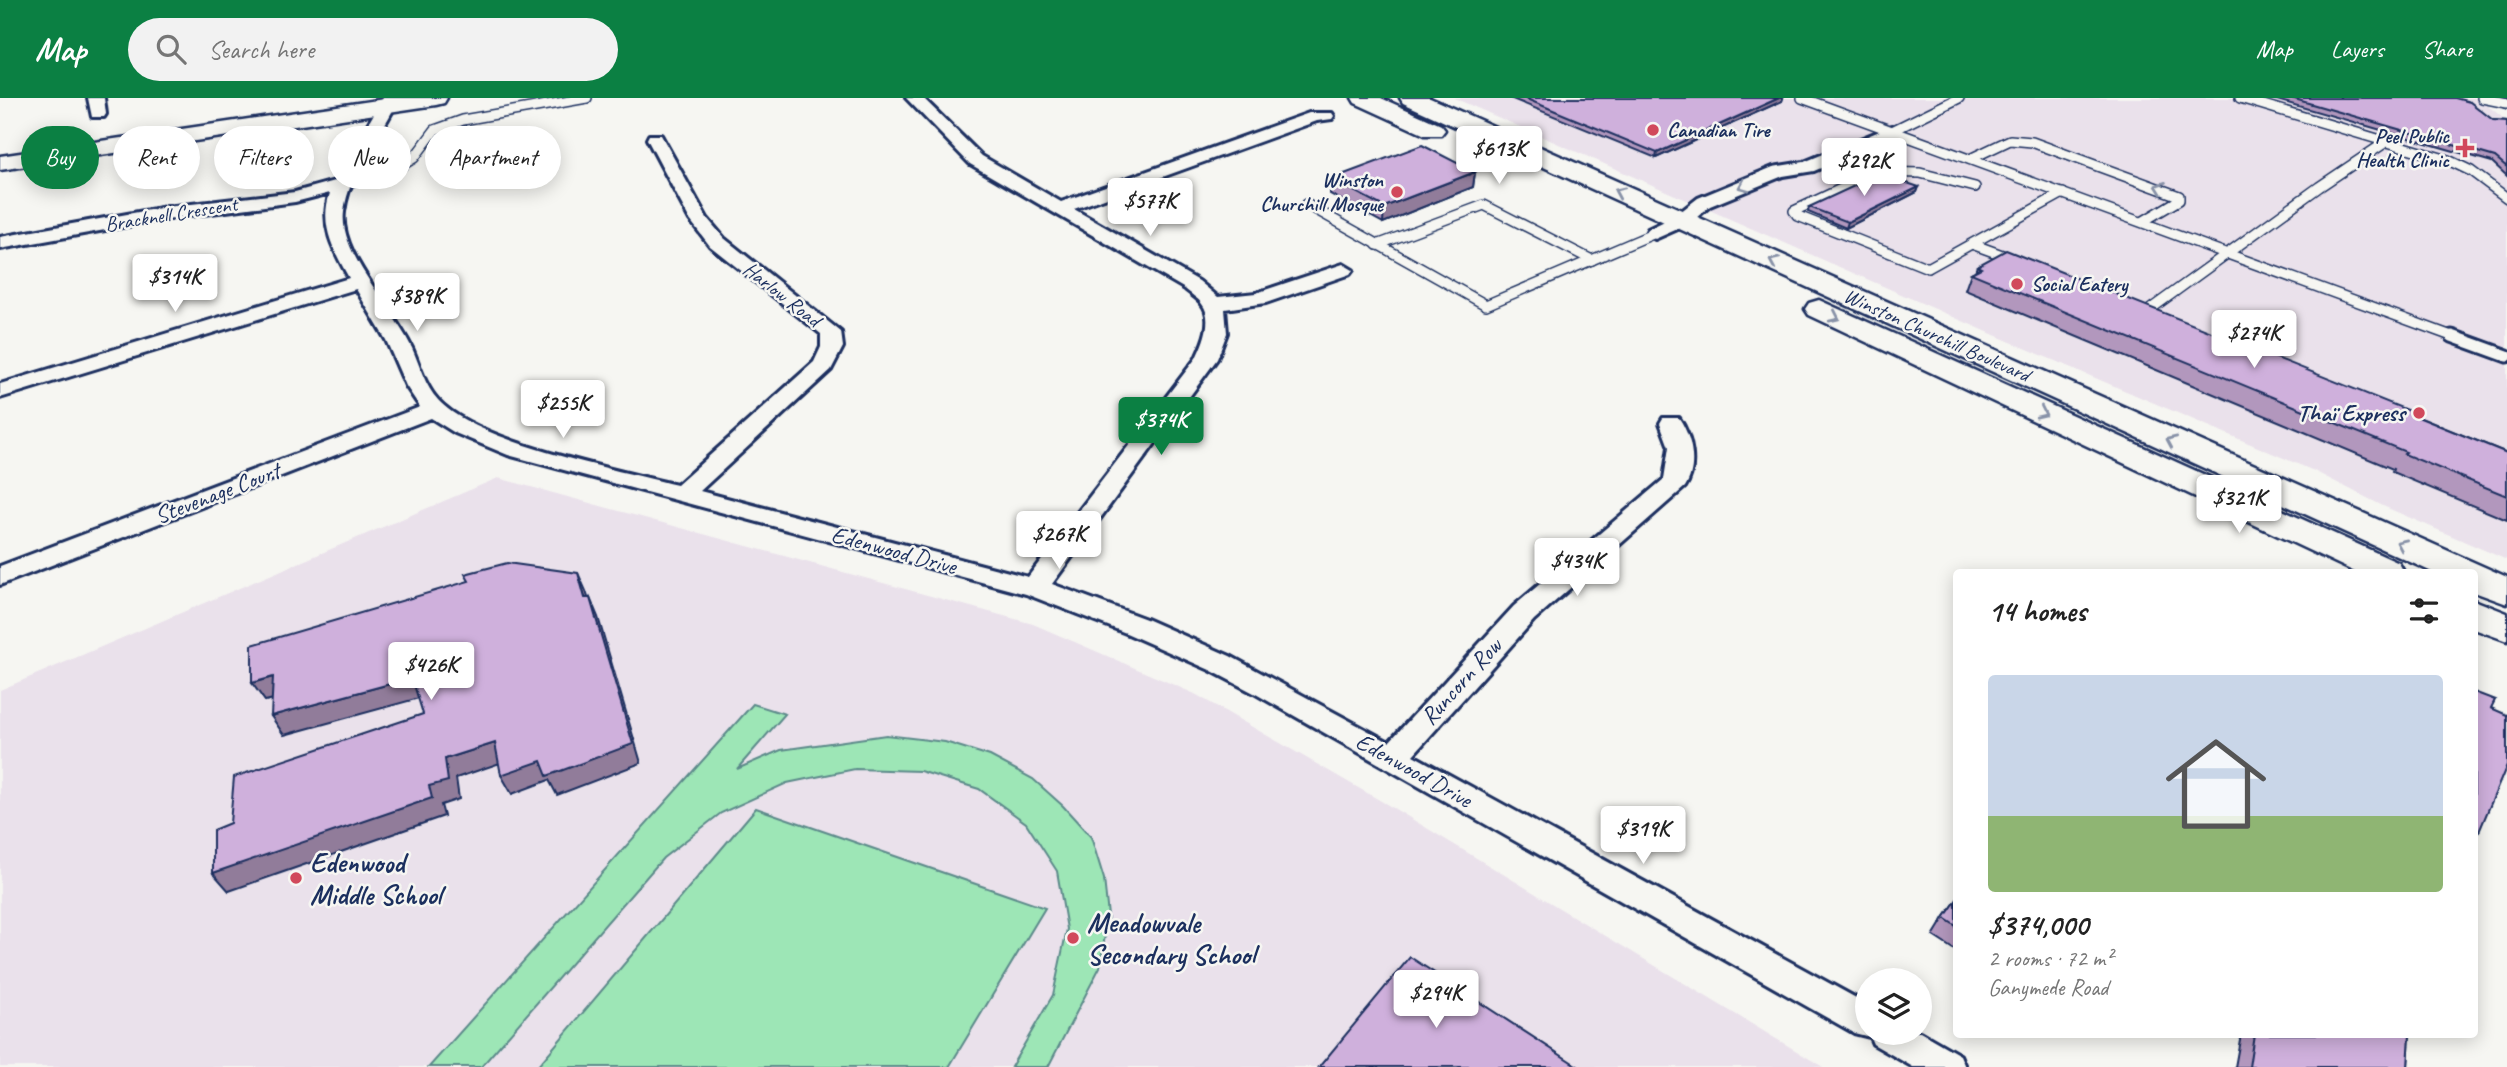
<!DOCTYPE html>
<html lang="en">
<head>
<meta charset="utf-8">
<style>
	body { margin:0; font-family:Caveat,sans-serif; background:#f2f2f2; color:#222; height:100vh; display:flex; flex-direction:column; font-size:26px; white-space:nowrap }
	* { box-sizing:border-box; margin:0 }
	p { font-size:23px; color:#767676 }
	.icon { flex:none; width:38px; height:38px; fill:none; stroke:currentColor; stroke-width:2; stroke-linecap:round; stroke-linejoin:round }
	.map { position:relative; flex:1; overflow:hidden }
	.sheet { position:absolute; left:1953px; top:471px; width:525px; height:469px; display:flex; flex-direction:column; background:#fff; border-radius:7px; box-shadow:0 4px 18px #0003 }
	.sheet>* { flex:none }
	.guide { position:absolute; left:21px; top:28px; width:665px; height:63px; display:flex; gap:14px }
	.fabs { position:absolute; left:1855px; top:870px; display:grid; gap:14px }
	.fabs a { display:grid; place-items:center; width:77px; height:77px; border-radius:50%; background:#fff; box-shadow:0 4px 18px #0003; font-size:35px }
	.price { position:absolute; translate:-50% -60px; padding:0 16px; border-radius:7px; background:#fff; color:#222; font-size:23px; line-height:46px; filter:drop-shadow(0 2px 4px #0008) }
	.price::after { content:''; position:absolute; left:50%; top:42px; width:21px; height:16px; margin-left:-10px; background:inherit; clip-path:polygon(0 0,100% 0,50% 100%) }
	.price.selected { background:#0b8043; color:#fff }
	ul { padding:0; list-style:none }
	li { display:grid; align-content:center; gap:14px; height:371px; padding:0 35px }
	li+li { border-top:2px solid #e0e0e0 }
	li span { display:grid; place-items:center; height:217px; border-radius:7px; color:#555 }
	li>.icon { margin-inline-start:auto }
	span .icon { width:126px; height:126px; fill:#fffc; stroke-width:1 }
	li b { font-size:30px }
	h2 { display:flex; justify-content:space-between; align-items:center; height:84px; padding:0 35px; font-size:30px }
	.chip { padding:0 24px; border-radius:32px; background:#fff; box-shadow:0 4px 18px #0003; font-size:24px; line-height:63px }
	.chip.selected { background:#0b8043; color:#fff }
	header { display:flex; align-items:center; gap:42px; box-sizing:border-box; height:98px; padding:0 35px; background:#0b8043; color:#fff }
	header strong { font-size:33px }
	nav { display:flex; gap:38px; margin-inline-start:auto; font-size:24px }
	.search { width:490px; height:63px; background:#f2f2f2; display:flex; align-items:center; gap:18px; box-sizing:border-box; padding:0 24px; border-radius:38px; color:#767676; font-size:26px }
	.map>svg:first-child { display:block }
	.built { fill:#eae1eb }
	.green { fill:#9de6b6; stroke:#5c8a8a; stroke-width:2 }
	.lines { fill:none; stroke-linecap:round; stroke-linejoin:round }
	.lane-far1-casing { stroke:#1b2f5e; stroke-width:12 }
	.lane-casing { stroke:#1b2f5e; stroke-width:17 }
	.street-casing { stroke:#1b2f5e; stroke-width:6 }
	.secondary-casing { stroke:#1b2f5e; stroke-width:5 }
	.lane-far1 { stroke:#f6f6f2; stroke-width:9 }
	.lane { stroke:#f6f6f2; stroke-width:11 }
	.street { fill:#f6f6f2; fill-rule:evenodd }
	.secondary { fill:#f6f6f2; fill-rule:evenodd }
	.wall { fill:#b297bd; stroke:#1b2f5e; stroke-width:2 }
	.shaded-wall { fill:#917b9a; stroke:#1b2f5e; stroke-width:2 }
	.building { fill:#cfb0dc; stroke:#1b2f5e; stroke-width:2 }
	.oneway { stroke:#8892a8 }
	.poi-dot { fill:#d1495b; stroke:#f6f6f2; stroke-width:2.5 }
	.labels { text-anchor:middle; stroke-width:5; stroke-linejoin:round; paint-order:stroke }
	.far-poi-label { font-size:21px; font-weight:bold; fill:#1b2f5e; stroke:#f6f6f2; text-anchor:start }
	.far-street-label { font-size:21px; fill:#1b2f5e; stroke:#f6f6f2 }
	.poi-label { font-size:24px; font-weight:bold; fill:#1b2f5e; stroke:#f6f6f2; text-anchor:end }
	.street-label { font-size:24px; fill:#1b2f5e; stroke:#f6f6f2 }
	.near-poi-label { font-size:28px; font-weight:bold; fill:#1b2f5e; stroke:#f6f6f2; text-anchor:start }
</style>
</head>
<body>
<header>
<strong>Map</strong>
<div class="search"><svg class="icon" aria-label="search" viewBox="0 0 24 24"><circle cx="10" cy="10" r="6"/><path d="M15 15l6 6"/></svg>Search here</div>
<nav><a>Map</a><a>Layers</a><a>Share</a></nav>
</header>
<div class="map">
<svg width="2507" height="969" viewBox="0 0 2507 969">
	<rect width="100%" height="100%" fill="#f6f6f2"/>
	<filter id="ink" filterUnits="userSpaceOnUse"><feTurbulence type="fractalNoise" baseFrequency=".0143" numOctaves="2"/><feDisplacementMap in="SourceGraphic" scale="14" xChannelSelector="R" yChannelSelector="G"/><feConvolveMatrix kernelMatrix="1 2 1 2 8 2 1 2 1" color-interpolation-filters="sRGB"/></filter>
	<g filter="url(#ink)">
		<g class="built">
			<polygon points="1454,0 2478,0 2507,23 2507,462 2383,408 2314,373 1999,239"/>
			<polygon points="498,380 1033,526 1195,596 1395,711 1823,969 0,969 0,592"/>
		</g>
		<g class="green">
			<polygon points="753,606 785,616 737,671 781,652 886,637 945,644 990,658 1033,681 1063,708 1091,739 1104,781 1108,818 1100,869 1048,969 1011,969 1053,897 1067,831 1057,773 1026,725 979,691 920,673 855,671 787,685 721,715 663,760 481,969 429,969"/>
			<polygon points="756,710 1045,810 949,969 537,969"/>
		</g>
		<g class="lines">
			<g class="lane-far1-casing">
				<g id="lane-far1">
					<polyline points="1802,0 2457,240"/>
					<polyline points="2240,0 2448,62 2471,73 2507,100"/>
					<polyline points="2482,0 2507,5"/>
					<polyline points="1892,33 1959,0"/>
					<polyline points="1970,61 2010,42 2032,44 2179,98 2179,102 2142,124"/>
					<polyline points="341,87 398,70 414,60 435,32 463,22 587,0"/>
					<polyline points="1975,89 1920,75 1877,74 1794,113 1798,118 1928,170 2063,95"/>
					<polyline points="1306,106 1486,207 1655,135"/>
					<polyline points="1972,146 2013,161"/>
					<polyline points="1377,147 1484,107 1592,162"/>
					<polyline points="2148,213 2319,89 2386,44"/>
				</g>
			</g>
			<g class="lane-casing">
				<polyline id="lane" points="2452,238 2507,258"/>
			</g>
			<g class="street-casing">
				<g id="street">
					<polygon points="88,0 104,0 106,16 104,19 92,19"/>
					<path d="M383 0H399C382 38 349 72 344 114 340 145 369 181 384 205 394 220 404 234 412 250 420 268 425 288 438 302 477 345 619 372 677 387L814 264 821 249V236L710 148 690 122 647 41 649 37H661L707 120 724 140 841 234 843 249 831 272 700 393 1028 479 1196 260C1203 245 1214 221 1202 206 1198 200 1190 196 1185 191L970 66 906 0H923L982 58 1061 104 1309 15H1332L1334 18 1332 21 1317 23 1074 111 1199 183 1218 199 1256 195 1343 166 1353 172 1350 176 1266 205 1225 211 1227 235 1217 261 1052 486 1146 521 1230 558 1389 644 1514 508 1664 381 1669 349 1660 325 1663 320H1679C1692 339 1698 369 1685 389L1534 522 1413 657 1867 906V934H1920L1960 957 1965 969H1913L1873 946 1870 939 1854 935 1254 595 1210 572 1126 535 1026 496 508 357 455 335 431 320 0 487V468L420 309 406 288 386 242 356 191 0 300V286L349 180C334 153 319 127 330 95L295 104 166 121 0 151V139L166 109 295 94 335 83Z"/>
					<polygon points="2494,0 2507,0 2507,9"/>
					<polygon points="1892,28 1898,29 1900,33 1898,37 1814,73 1783,78 1710,108 1689,126 1655,141 1646,135 1648,131 1675,118 1698,100 1773,69 1804,64"/>
				</g>
			</g>
			<g class="secondary-casing">
				<g id="secondary">
					<polygon points="391,0 447,0 444,5 436,7 0,72 0,58"/>
					<polygon points="1352,0 1381,0 1441,27 1445,32 1441,37 1425,37 1355,5"/>
					<polygon points="1400,0 1430,0 2507,479 2507,506 2474,494 2474,474 2432,474 1403,5"/>
					<polygon points="1819,202 2399,465 2404,474 2355,474 1809,217 1805,211 1809,205"/>
					<polygon points="2474,502 2507,515 2507,543 2474,531"/>
				</g>
			</g>
			<use href="#lane-far1" class="lane-far1"/>
			<use href="#lane" class="lane"/>
			<use href="#street" class="street"/>
			<use href="#secondary" class="secondary"/>
		</g>
		<g class="wall">
			<polygon points="1510,0 1783,0 1782,3 1656,60"/>
			<polygon points="2270,0 2455,0 2493,22 2507,23 2507,78 2492,64"/>
			<polygon points="1475,74 1473,89 1383,125 1330,96 1331,81"/>
			<polygon points="1919,89 1917,94 1846,130 1808,114 1809,109"/>
			<polygon points="1977,168 2411,316 2507,355 2507,422 2392,374 2393,371 1965,192 1971,175 1975,173"/>
			<polygon points="1956,803 1956,853 1933,838 1944,820"/>
			<polygon points="2241,936 2410,936 2408,969 2235,969"/>
		</g>
		<g class="shaded-wall">
			<polygon points="1779,0 1783,0 1782,3 1656,60 1657,55"/>
			<polygon points="1475,74 1473,89 1383,125 1384,109"/>
			<polygon points="1919,89 1917,94 1846,130 1848,124"/>
			<polygon points="578,475 586,493 594,518 585,500"/>
			<polygon points="590,500 598,519 641,665 557,697 549,682 512,696 501,677"/>
			<polygon points="273,579 286,598 265,603 252,585"/>
			<polygon points="412,580 423,599 284,637 271,618"/>
			<polygon points="495,645 506,663 456,680 459,701 441,707 444,718 229,793 213,775 429,688 445,661"/>
		</g>
		<g class="building">
			<polygon points="1524,0 1779,0 1657,55"/>
			<polygon points="2291,0 2455,0 2470,4 2493,22 2507,23 2507,69 2495,59"/>
			<polygon points="1422,47 1475,74 1384,109 1331,81"/>
			<polygon points="1880,76 1919,89 1848,124 1809,109"/>
			<polygon points="2006,152 2412,314 2410,316 2507,355 2507,398 2404,356 2406,354 1971,175 1981,170 1977,168"/>
			<polygon points="507,465 578,475 585,500 590,500 633,646 547,678 541,663 501,677 495,645 445,661 448,683 429,688 432,700 213,775 213,732 230,725 234,679 423,616 412,580 271,618 273,579 252,585 252,547 469,483 465,476"/>
			<polygon points="2148,470 2157,474 2145,474"/>
			<polygon points="2474,594 2495,602 2491,610 2507,617 2507,667 2479,734 2474,732"/>
			<polygon points="1956,803 1956,828 1944,820"/>
			<polygon points="1410,859 1579,969 1319,969"/>
			<polygon points="2254,936 2410,936 2408,969 2249,969"/>
		</g>
		<defs><path id="oneway-chevron" d="M-2-3.5L2.5 0L-2 3.5" fill="none" stroke-width="1.6" stroke-linecap="round" stroke-linejoin="round" transform="scale(1.75)"/></defs>
		<g class="oneway">
			<use href="#oneway-chevron" transform="translate(1743 88) rotate(157)"/>
			<use href="#oneway-chevron" transform="translate(2160 89) rotate(-160)"/>
			<use href="#oneway-chevron" transform="translate(1619 94) rotate(-156)"/>
			<use href="#oneway-chevron" transform="translate(1774 164) rotate(-156)"/>
			<use href="#oneway-chevron" transform="translate(1835 219) rotate(25)"/>
			<use href="#oneway-chevron" transform="translate(2042 315) rotate(25)"/>
			<use href="#oneway-chevron" transform="translate(2171 343) rotate(-156)"/>
			<use href="#oneway-chevron" transform="translate(2401 446) rotate(-156)"/>
		</g>
	</g>
	<g class="poi-dot">
		<circle cx="1653" cy="32" r="7"/>
		<path d="M2461.5 39.5h7v7h7v7h-7v7h-7v-7h-7v-7h7z"/>
		<circle cx="1397" cy="94" r="7"/>
		<circle cx="2017" cy="186" r="7"/>
		<circle cx="2419" cy="315" r="7"/>
		<circle cx="296" cy="780" r="7"/>
		<circle cx="1073" cy="840" r="7"/>
	</g>
	<g class="labels">
		<g class="far-poi-label">
			<text x="1667" y="39">Canadian Tire</text>
			<text x="2449" y="45" text-anchor="end">Peel Public<tspan x="2449" dy="24">Health Clinic</tspan></text>
			<text x="1383" y="89" text-anchor="end">Winston<tspan x="1383" dy="24">Churchill Mosque</tspan></text>
			<text x="2031" y="193">Social Eatery</text>
		</g>
		<g class="far-street-label">
			<text transform="translate(171 116) rotate(-9)" y="7">Bracknell Crescent</text>
			<text transform="translate(782 196) rotate(38)" y="7">Harlow Road</text>
			<text transform="translate(1937 237) rotate(24)" y="7">Winston Churchill Boulevard</text>
		</g>
		<g class="poi-label">
			<text x="2405" y="323">Thaï Express</text>
		</g>
		<g class="street-label">
			<text transform="translate(217 395) rotate(-21)" y="8">Stevenage Court</text>
			<text transform="translate(894 452) rotate(15)" y="8">Edenwood Drive</text>
			<text transform="translate(1461 583) rotate(-48)" y="8">Runcorn Row</text>
			<text transform="translate(1414 672) rotate(29)" y="8">Edenwood Drive</text>
		</g>
		<g class="near-poi-label">
			<text x="310" y="774">Edenwood<tspan x="310" dy="32">Middle School</tspan></text>
			<text x="1087" y="834">Meadowvale<tspan x="1087" dy="32">Secondary School</tspan></text>
		</g>
	</g>
</svg>
<div class="fabs">
<a><svg class="icon" aria-label="layers" viewBox="0 0 24 24"><path d="M12 4l9 5-9 5-9-5zM3 14l9 5 9-5"/></svg></a>
</div>
<b class="price" style="left:1499px;top:88px">$613K</b>
<b class="price" style="left:1864px;top:100px">$292K</b>
<b class="price" style="left:1150px;top:140px">$577K</b>
<b class="price" style="left:175px;top:216px">$314K</b>
<b class="price" style="left:417px;top:235px">$389K</b>
<b class="price" style="left:2254px;top:272px">$274K</b>
<b class="price" style="left:563px;top:342px">$255K</b>
<b class="price selected" style="left:1161px;top:359px">$374K</b>
<b class="price" style="left:2239px;top:437px">$321K</b>
<b class="price" style="left:1059px;top:473px">$267K</b>
<b class="price" style="left:1577px;top:500px">$434K</b>
<b class="price" style="left:431px;top:604px">$426K</b>
<b class="price" style="left:1643px;top:768px">$319K</b>
<b class="price" style="left:1436px;top:932px">$294K</b>
<div class="guide">
<a class="chip selected">Buy</a>
<a class="chip">Rent</a>
<a class="chip">Filters</a>
<a class="chip">New</a>
<a class="chip">Apartment</a>
</div>
<section class="sheet">
<h2>14 homes<svg class="icon" aria-label="filters" viewBox="0 0 24 24"><path d="M4 7h16M4 17h16"/><circle cx="9" cy="7" r="2"/><circle cx="15" cy="17" r="2"/></svg></h2>
<ul>
<li><span style="background:linear-gradient(#c9d6e8 65%,#8fb573 0)"><svg class="icon" aria-label="home" viewBox="0 0 24 24"><path d="M3 11l9-7 9 7M6 9v11h12V9"/></svg></span><div><b>$374,000</b><p>2 rooms · 72 m²</p><p>Ganymede Road</p></div></li>
</ul>
</section>
</div>
</body>
</html>
